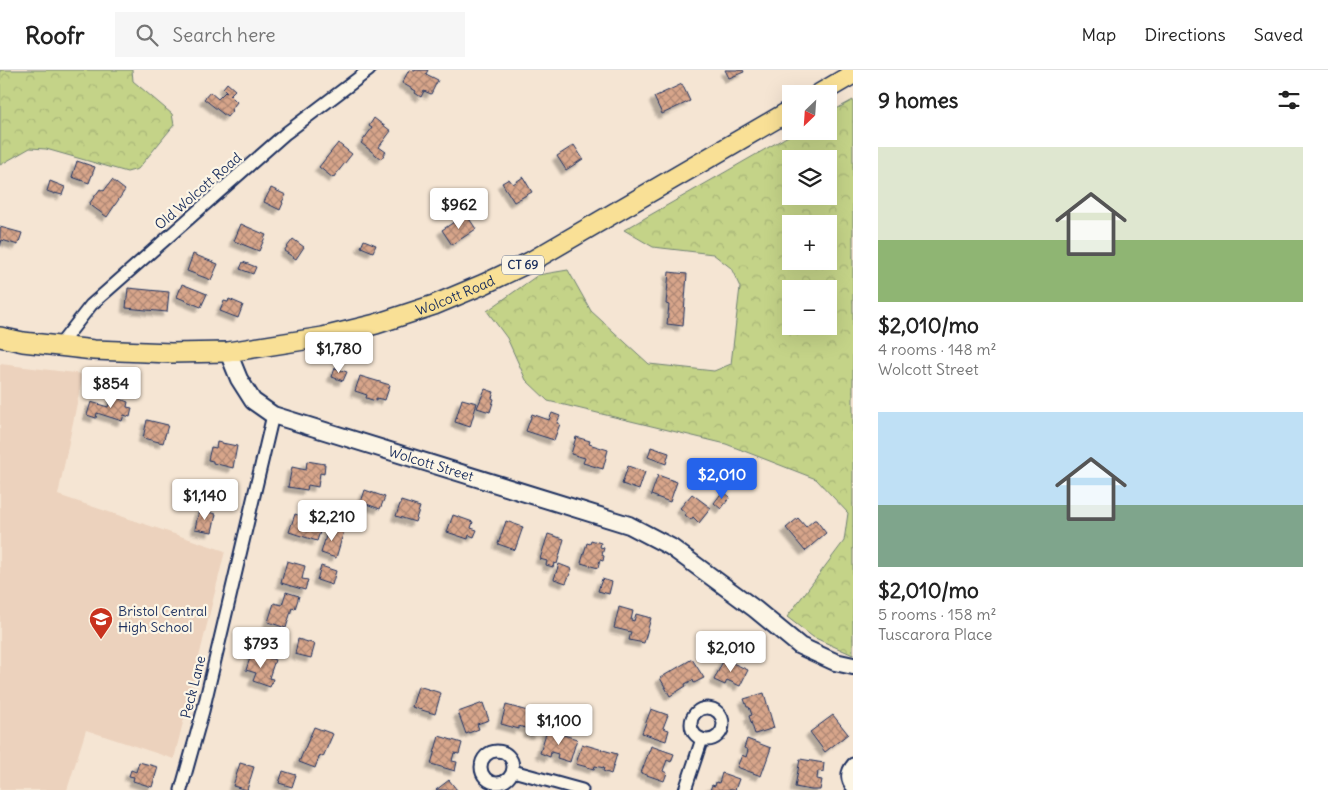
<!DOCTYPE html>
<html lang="en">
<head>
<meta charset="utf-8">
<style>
	body { margin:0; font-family:Delius,sans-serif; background:#f6f6f6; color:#222; height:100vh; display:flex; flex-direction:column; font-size:19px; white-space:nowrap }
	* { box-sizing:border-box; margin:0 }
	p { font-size:16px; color:#767676 }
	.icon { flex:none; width:28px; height:28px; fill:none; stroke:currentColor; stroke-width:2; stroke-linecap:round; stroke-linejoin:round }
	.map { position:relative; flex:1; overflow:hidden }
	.side { display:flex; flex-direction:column; background:#fff; width:475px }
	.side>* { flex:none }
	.needle { width:32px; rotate:205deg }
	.buttons { position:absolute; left:782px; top:15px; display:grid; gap:10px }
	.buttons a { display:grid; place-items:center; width:55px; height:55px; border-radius:0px; background:#fff; box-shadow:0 5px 20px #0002; font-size:25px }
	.price { position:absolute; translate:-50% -42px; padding:0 11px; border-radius:5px; background:#fff; color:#222; font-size:16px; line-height:32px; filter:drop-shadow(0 1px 2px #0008) }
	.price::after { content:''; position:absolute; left:50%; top:30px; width:15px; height:11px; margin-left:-8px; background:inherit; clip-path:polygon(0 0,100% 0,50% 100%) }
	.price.selected { background:#2563eb; color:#fff }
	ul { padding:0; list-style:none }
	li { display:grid; align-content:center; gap:10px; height:265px; padding:0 25px }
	li span { display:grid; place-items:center; height:155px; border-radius:0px; color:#555 }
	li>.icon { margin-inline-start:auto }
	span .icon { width:90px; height:90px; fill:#fffc; stroke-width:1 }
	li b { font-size:21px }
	h2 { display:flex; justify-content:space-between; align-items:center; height:60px; padding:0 25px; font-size:21px }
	header { display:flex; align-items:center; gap:30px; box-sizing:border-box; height:70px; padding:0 25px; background:#fff; border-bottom:1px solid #e0e0e0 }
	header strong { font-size:24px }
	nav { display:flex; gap:28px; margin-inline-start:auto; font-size:18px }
	.search { width:350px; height:45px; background:#f6f6f6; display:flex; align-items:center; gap:12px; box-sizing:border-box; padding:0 18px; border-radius:0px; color:#767676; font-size:19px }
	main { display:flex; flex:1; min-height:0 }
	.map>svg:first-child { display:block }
	.built { fill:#ecd2bd }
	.forest { fill:url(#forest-crowns); stroke:#708173; fill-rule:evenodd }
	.building { fill:url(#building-cross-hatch); stroke:#1b2f5e; filter:url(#shadow) }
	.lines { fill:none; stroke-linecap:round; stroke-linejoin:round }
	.street-casing { stroke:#1b2f5e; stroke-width:15 }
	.secondary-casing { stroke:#1b2f5e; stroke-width:20 }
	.primary-casing { stroke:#1b2f5e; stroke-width:22 }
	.street { stroke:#fcf5e5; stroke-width:11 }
	.secondary { stroke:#fcf5e5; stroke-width:16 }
	.primary { stroke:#f9e096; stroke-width:19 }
	.labels { text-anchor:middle; stroke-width:4.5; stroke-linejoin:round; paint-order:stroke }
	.shield { fill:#fcf5e5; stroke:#5e6a86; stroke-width:1 }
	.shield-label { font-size:12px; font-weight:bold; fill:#1b2f5e }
	.street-label { font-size:14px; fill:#1b2f5e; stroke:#fcf5e5 }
	.poi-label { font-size:14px; fill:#1b2f5e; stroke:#fcf5e5; text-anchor:start }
</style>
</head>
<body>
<header>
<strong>Roofr</strong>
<div class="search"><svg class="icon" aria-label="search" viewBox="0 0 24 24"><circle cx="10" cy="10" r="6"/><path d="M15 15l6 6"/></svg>Search here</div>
<nav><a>Map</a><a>Directions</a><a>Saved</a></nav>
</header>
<main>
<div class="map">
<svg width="853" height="720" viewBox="0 0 853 720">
	<defs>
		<pattern id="forest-crowns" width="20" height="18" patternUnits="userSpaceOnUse" patternTransform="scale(1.25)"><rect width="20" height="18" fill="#c4d388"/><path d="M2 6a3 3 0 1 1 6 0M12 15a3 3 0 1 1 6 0" fill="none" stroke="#a8b578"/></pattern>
		<pattern id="building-cross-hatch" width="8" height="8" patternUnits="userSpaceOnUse" patternTransform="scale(1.25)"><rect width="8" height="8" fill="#d7a58a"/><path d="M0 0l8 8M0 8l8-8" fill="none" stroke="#ae8774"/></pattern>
		<filter id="shadow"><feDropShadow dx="-4.5" dy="4.5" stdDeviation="1" flood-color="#0004"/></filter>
	</defs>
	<rect width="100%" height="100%" fill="#f5e5d3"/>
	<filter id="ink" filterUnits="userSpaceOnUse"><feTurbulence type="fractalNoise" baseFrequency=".02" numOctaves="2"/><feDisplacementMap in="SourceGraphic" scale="10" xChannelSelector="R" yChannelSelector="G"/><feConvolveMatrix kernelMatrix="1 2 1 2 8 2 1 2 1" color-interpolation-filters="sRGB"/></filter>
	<g filter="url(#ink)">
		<polygon class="built" points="0,294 83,304 58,425 225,481 174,689 86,660 67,720 0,720"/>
		<g class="forest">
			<polygon points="0,0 132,0 133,11 172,44 174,55 138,99 127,102 46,79 30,78 0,95"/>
			<path d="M853 30V585L813 567 787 547 844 471 848 443 816 409 726 374 548 331 526 310 507 268 487 241 538 205 568 200 591 241 649 294 714 301 731 294 740 217 731 198 713 184 653 177 624 160 797 61H829V43ZM791 89H829V126H791ZM791 154H829V191H791ZM791 219H829V256H791Z"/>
		</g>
		<g class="building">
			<polygon points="409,0 415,1 415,0 428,0 426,4 438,10 431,24 424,21 421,27 415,23 416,21 402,13"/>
			<polygon points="725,0 743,0 744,2 729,8"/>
			<polygon points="227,13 235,20 230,25 237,32 231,40 232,41 227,47 204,29 210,22 218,29 225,22 226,23 227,22 223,18"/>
			<polygon points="682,14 690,31 662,44 654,27"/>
			<polygon points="374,48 391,61 379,77 386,82 381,89 361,73 372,58 369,56"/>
			<polygon points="338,73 352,84 333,108 319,97"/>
			<polygon points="574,75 583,89 566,100 557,86"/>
			<polygon points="77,91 95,97 89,113 72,107"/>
			<polygon points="523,107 532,122 514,132 502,113 509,109 513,114"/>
			<polygon points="112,110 125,120 107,147 89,134 100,119 104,121"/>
			<polygon points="50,111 65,117 62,125 55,123 55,124 47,121"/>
			<polygon points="271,118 286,125 282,132 283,133 280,140 264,132"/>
			<polygon points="466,144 476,159 452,175 442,160"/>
			<polygon points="241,154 266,165 259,181 234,171"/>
			<polygon points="0,157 22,163 18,175 2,170 0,176"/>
			<polygon points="293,169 304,177 296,189 284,181"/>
			<polygon points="364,170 376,175 373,182 361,177"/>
			<polygon points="193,184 218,194 211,210 187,201"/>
			<polygon points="243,192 256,197 253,204 240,199"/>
			<polygon points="669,202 687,204 683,256 667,254 669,235 666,234"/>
			<polygon points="182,214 207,224 201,237 177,227"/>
			<polygon points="128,218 169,222 167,242 126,238"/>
			<polygon points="229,229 243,235 238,248 220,241 224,231 228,232"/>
			<polygon points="335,298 347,302 343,311 332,307"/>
			<polygon points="360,306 390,315 385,330 376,328 376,331 366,328 367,325 355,321"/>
			<polygon points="485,319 494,322 492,328 494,329 490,342 477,338"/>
			<polygon points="115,324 121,326 120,329 128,332 127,337 132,338 130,347 124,345 122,351 97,343 96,348 87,345 91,332 108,337 112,327 114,327"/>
			<polygon points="462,329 477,333 470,357 455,352"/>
			<polygon points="552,343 560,346 557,353 560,354 554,370 526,361 532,344 549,350"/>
			<polygon points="147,350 168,355 163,373 143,368"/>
			<polygon points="576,367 590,371 589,374 608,380 603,399 583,393 585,388 571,384"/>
			<polygon points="217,372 237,376 233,398 213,393 213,391 208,390 211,377 216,378"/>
			<polygon points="651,377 669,383 666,394 648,387"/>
			<polygon points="307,391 325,394 324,404 320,403 318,417 308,415 307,420 288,417 292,397 306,400"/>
			<polygon points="628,396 645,402 639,420 622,414"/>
			<polygon points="658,405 677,412 670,432 651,425"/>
			<polygon points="365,420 385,427 380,439 361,432"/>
			<polygon points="723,421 730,427 721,439 714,433"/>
			<polygon points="692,424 711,438 699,453 693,447 691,450 685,445 686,443 680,438"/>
			<polygon points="401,431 420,437 415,452 396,446"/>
			<polygon points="199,440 216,444 212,462 195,459"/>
			<polygon points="295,444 314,450 311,459 320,462 317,471 289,462"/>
			<polygon points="453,445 473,452 471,458 477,460 474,467 469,465 468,469 447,462"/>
			<polygon points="798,448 806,457 814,450 816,450 826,463 805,481 786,458"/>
			<polygon points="506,451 523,457 515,480 498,474"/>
			<polygon points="329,456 344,461 336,488 321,483"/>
			<polygon points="548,464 564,469 557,494 554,493 553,497 546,495 547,491 540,489"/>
			<polygon points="591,470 601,473 600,477 604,478 602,485 604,486 603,491 600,490 598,498 581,493 587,473 590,474"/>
			<polygon points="287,491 305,496 302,509 308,510 305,520 281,513"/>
			<polygon points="559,494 572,499 566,513 554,509"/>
			<polygon points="321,496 336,501 332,515 317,510"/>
			<polygon points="602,509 612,512 609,524 598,521"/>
			<polygon points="286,522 299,526 295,539 292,538 286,558 268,552 274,533 282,535"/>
			<polygon points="619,537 633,541 631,550 634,551 636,544 651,548 644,573 629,570 631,562 614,558"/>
			<polygon points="298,569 315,574 311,588 295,584"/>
			<polygon points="252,582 275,590 269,608 273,609 270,617 253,611 256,603 246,600"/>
			<polygon points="692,589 704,608 694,613 693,610 685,614 686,616 670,626 660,608"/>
			<polygon points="724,589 748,600 740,616 727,610 725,615 714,610"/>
			<polygon points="418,616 441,623 435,644 412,637"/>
			<polygon points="764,623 774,658 755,664 749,646 752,645 749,637 747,637 744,629"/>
			<polygon points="483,633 489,650 477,654 479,659 466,664 458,642"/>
			<polygon points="506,635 542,645 537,664 527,662 528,659 519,656 519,659 501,654"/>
			<polygon points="651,639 668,645 663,658 669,660 666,671 642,663"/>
			<polygon points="833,645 848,664 825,682 810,662"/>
			<polygon points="314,657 333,664 323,687 320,685 315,698 299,692"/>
			<polygon points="547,660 577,669 570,692 557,688 558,684 551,682 550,687 540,683"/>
			<polygon points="439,666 462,673 459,684 454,683 452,691 457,692 455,701 431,694"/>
			<polygon points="747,669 771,678 761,706 737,697 742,685 746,687 748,680 744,678"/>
			<polygon points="582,674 617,684 611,704 603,701 604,698 595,696 594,699 576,694"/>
			<polygon points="651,676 674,684 671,692 667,690 663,701 667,703 664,711 641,703"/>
			<polygon points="800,689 824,693 823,702 818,701 817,709 822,710 820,720 811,720 795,717"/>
			<polygon points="139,692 158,697 152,717 133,711 134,707 129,706 131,700 136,702"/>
			<polygon points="240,693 254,697 247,720 233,716"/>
			<polygon points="283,701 296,705 292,717 279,713"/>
			<polygon points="722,703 739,709 735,720 710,720 712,715 715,716 716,712 719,713"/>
			<polygon points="449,710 457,720 436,720"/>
		</g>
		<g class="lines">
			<g class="street-casing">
				<g id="street">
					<polyline points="59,276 91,235 286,63 369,0"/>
					<circle cx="707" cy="654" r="16"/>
					<circle cx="497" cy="697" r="16"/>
					<path d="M853 694C846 702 846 710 853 718"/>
					<polyline points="513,701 582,720"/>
					<polyline points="181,720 203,641 273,345"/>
					<polyline points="685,720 702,669"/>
				</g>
			</g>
			<g class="secondary-casing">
				<g id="secondary">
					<path id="s1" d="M228 282 239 309 253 331 273 345 629 455 671 477 755 539 800 576 835 592 853 596"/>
				</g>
			</g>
			<g class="primary-casing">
				<g id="primary">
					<polyline points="819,24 853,4"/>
					<path id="s2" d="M0 267 23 272 94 280 171 283 228 282 323 267 376 254 434 235 484 214 530 192 791 40"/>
				</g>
			</g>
			<use href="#street" class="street"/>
			<use href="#secondary" class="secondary"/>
			<use href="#primary" class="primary"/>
		</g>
	</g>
	<defs>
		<g id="school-pin" transform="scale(1.25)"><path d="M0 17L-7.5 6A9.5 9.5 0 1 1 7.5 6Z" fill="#c8321e" stroke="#fcf5e5"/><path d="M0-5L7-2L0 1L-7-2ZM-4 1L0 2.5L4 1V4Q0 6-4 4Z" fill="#fff"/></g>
	</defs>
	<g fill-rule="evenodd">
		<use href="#school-pin" x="101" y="549"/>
	</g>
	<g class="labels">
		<rect class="shield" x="502" y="185.5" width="42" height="19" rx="4"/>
		<g class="shield-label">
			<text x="523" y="199">CT 69</text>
		</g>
		<g class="street-label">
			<text transform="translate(198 121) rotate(-41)" y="5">Old Wolcott Road</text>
			<text dy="5" stroke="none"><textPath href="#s2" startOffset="464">Wolcott Road</textPath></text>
			<text dy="5" stroke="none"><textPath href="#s1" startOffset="245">Wolcott Street</textPath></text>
			<text transform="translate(193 617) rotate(-76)" y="5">Peck Lane</text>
		</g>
		<g class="poi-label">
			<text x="118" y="546">Bristol Central<tspan x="118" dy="16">High School</tspan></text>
		</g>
	</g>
</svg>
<div class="buttons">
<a><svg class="needle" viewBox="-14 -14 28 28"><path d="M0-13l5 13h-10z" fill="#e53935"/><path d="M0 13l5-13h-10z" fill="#767676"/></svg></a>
<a><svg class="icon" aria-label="layers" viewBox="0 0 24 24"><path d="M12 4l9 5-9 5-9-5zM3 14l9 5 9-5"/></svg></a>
<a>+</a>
<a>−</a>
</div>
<b class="price" style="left:459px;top:160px">$962</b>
<b class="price" style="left:339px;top:304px">$1,780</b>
<b class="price" style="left:111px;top:339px">$854</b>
<b class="price selected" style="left:722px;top:430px">$2,010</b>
<b class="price" style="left:205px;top:451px">$1,140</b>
<b class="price" style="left:332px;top:472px">$2,210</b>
<b class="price" style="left:261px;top:599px">$793</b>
<b class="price" style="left:731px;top:603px">$2,010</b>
<b class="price" style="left:559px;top:676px">$1,100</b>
</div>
<section class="side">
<h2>9 homes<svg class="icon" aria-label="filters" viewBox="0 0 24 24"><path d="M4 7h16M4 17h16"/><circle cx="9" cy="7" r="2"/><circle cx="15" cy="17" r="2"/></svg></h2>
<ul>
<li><span style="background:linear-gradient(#dfe7d0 60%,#8fb573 0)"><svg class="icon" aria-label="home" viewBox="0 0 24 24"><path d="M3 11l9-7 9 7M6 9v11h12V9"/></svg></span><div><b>$2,010/mo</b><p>4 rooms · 148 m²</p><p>Wolcott Street</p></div></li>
<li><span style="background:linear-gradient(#bfe0f5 60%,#7fa58c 0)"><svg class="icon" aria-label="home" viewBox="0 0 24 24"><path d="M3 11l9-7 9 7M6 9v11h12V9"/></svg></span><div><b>$2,010/mo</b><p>5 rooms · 158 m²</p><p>Tuscarora Place</p></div></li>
</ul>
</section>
</main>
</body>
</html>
